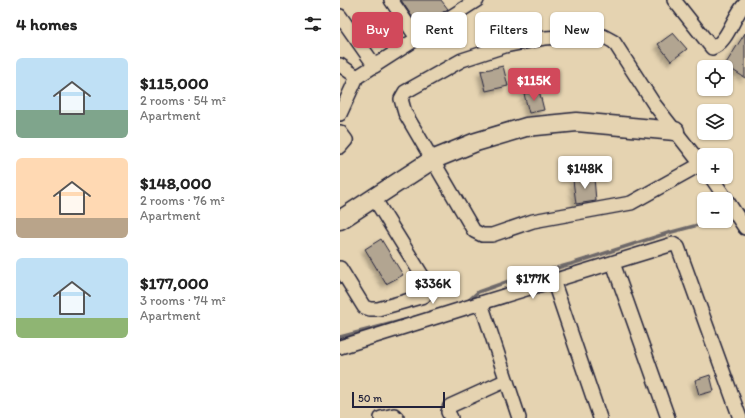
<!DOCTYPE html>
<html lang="en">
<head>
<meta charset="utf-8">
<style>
	body { margin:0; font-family:Itim,sans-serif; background:#f6f6f6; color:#222; height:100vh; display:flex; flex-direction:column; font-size:15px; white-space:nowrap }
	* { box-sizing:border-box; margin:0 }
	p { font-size:13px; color:#767676 }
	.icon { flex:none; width:22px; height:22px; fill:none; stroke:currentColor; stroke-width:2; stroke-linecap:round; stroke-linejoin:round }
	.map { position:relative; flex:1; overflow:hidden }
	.side { display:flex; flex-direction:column; background:#fff; width:340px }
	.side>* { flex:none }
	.top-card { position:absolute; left:12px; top:12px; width:333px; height:36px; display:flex; gap:8px }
	.tools { position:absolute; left:357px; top:60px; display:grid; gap:8px }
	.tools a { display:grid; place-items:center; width:36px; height:36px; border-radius:6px; background:#fff; box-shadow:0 1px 3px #0004; font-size:20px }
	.scale { position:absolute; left:12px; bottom:10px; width:93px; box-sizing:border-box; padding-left:4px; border:2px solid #22223b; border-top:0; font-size:11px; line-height:14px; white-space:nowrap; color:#22223b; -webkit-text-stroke:3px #e5d3b1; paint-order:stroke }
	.price { position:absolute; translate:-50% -34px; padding:0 9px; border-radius:4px; background:#fff; color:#222; font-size:13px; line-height:26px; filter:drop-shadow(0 1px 2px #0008) }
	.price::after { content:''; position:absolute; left:50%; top:24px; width:12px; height:9px; margin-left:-6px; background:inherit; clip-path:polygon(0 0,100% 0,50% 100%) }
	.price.selected { background:#d1495b; color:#fff }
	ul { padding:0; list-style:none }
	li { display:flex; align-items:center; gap:12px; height:100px; padding:0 16px }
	li span { display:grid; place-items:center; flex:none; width:112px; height:80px; border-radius:6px; color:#555 }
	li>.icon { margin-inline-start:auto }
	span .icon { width:48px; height:48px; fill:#fffc; stroke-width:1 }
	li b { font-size:17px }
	h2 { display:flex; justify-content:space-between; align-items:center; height:48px; padding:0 16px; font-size:17px }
	.chip { padding:0 14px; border-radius:6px; background:#fff; box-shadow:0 1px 3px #0004; font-size:14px; line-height:36px }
	.chip.selected { background:#d1495b; color:#fff }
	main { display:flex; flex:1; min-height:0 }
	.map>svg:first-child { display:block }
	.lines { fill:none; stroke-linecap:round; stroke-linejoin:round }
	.stream { stroke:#6d6769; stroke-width:3.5 }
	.building { fill:#b2a591; stroke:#22223b; filter:url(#shadow) }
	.street-casing { stroke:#22223b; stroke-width:16 }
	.secondary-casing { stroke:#22223b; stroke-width:21 }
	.street { stroke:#e5d3b1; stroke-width:13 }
	.secondary { stroke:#e5d3b1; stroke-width:18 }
</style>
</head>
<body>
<main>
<section class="side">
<h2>4 homes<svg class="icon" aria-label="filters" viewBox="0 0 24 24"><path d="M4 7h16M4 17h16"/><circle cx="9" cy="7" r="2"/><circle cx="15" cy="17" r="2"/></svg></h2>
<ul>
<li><span style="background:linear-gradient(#bfe0f5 65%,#7fa58c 0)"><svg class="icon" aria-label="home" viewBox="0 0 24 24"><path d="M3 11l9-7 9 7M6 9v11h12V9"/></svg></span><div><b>$115,000</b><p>2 rooms · 54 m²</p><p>Apartment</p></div></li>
<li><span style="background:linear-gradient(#ffd9b3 75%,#b9a48a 0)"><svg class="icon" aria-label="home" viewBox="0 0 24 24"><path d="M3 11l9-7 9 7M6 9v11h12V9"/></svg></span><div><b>$148,000</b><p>2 rooms · 76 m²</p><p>Apartment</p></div></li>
<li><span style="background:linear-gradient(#bfe0f5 75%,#8fb573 0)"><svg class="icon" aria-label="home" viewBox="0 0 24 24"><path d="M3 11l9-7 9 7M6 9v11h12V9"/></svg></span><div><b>$177,000</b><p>3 rooms · 74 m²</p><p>Apartment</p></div></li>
</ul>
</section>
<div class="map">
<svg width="405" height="418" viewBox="0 0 405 418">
	<defs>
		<filter id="shadow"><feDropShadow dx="-3.5" dy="3.5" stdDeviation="2" flood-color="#0004"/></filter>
	</defs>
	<rect width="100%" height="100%" fill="#e5d3b1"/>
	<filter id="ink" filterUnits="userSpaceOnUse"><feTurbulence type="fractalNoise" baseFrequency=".025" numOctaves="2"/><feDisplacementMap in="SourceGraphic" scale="8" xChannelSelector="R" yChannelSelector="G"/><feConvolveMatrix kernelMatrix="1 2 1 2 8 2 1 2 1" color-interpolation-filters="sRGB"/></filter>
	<g filter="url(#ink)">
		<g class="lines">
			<g class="stream">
				<polyline points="398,213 405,210"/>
				<polyline points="128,301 138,292 169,281 231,264 328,233 373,221"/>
				<polyline points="0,337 80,316"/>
			</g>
		</g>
		<g class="building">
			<polygon points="61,0 101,0 108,9 79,27"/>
			<polygon points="333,33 347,49 331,61 318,44"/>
			<polygon points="405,33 405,78 385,65"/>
			<polygon points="163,66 168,86 146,91 141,71"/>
			<polygon points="199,90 204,110 189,113 184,94"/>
			<polygon points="254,177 256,201 236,204 233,180"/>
			<polygon points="41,239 63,275 46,284 25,249"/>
			<polygon points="370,375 374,391 359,395 355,380"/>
		</g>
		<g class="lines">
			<g class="street-casing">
				<g id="street">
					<polyline points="51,0 77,38"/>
					<path d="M334 0 372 48C388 42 393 16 405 4"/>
					<polyline points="0,16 35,66"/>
					<polyline points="0,65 17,77"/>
					<polyline points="0,114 17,77 137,0"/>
					<polyline points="0,132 6,140 0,147"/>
					<polyline points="361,164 291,203 193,221 152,235 142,235 134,231 65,113 61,99 65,92 122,60 165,46 205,38 236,36 263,36 274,42 314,104 364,168"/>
					<polyline points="371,177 386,199"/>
					<polyline points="386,199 405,228"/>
					<polyline points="273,263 328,418"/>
					<polyline points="0,268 24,307 30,309 38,309 84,296 87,292 88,285 34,198"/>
					<polyline points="213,280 260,418"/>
					<polyline points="0,347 141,303"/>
					<polyline points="41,418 54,415 57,418"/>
					<polyline points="111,418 108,412 110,406 165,381"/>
					<polyline points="179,418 141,303 333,244 338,247 400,418"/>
				</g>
			</g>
			<g class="secondary-casing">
				<polyline id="secondary" points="0,220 92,160 136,142 186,127 237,122 335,131"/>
			</g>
			<use href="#street" class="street"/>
			<use href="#secondary" class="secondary"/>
		</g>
	</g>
</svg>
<div class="tools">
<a><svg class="icon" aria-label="locate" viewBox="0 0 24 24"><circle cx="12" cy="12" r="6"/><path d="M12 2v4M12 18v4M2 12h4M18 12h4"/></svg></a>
<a><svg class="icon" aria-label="layers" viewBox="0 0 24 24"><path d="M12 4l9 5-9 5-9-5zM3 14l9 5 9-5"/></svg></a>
<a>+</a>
<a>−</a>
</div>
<div class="scale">50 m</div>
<b class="price selected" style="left:194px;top:102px">$115K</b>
<b class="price" style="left:245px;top:190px">$148K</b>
<b class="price" style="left:193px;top:300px">$177K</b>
<b class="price" style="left:93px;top:305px">$336K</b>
<div class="top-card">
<a class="chip selected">Buy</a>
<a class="chip">Rent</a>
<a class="chip">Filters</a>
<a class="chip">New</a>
</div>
</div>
</main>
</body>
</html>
